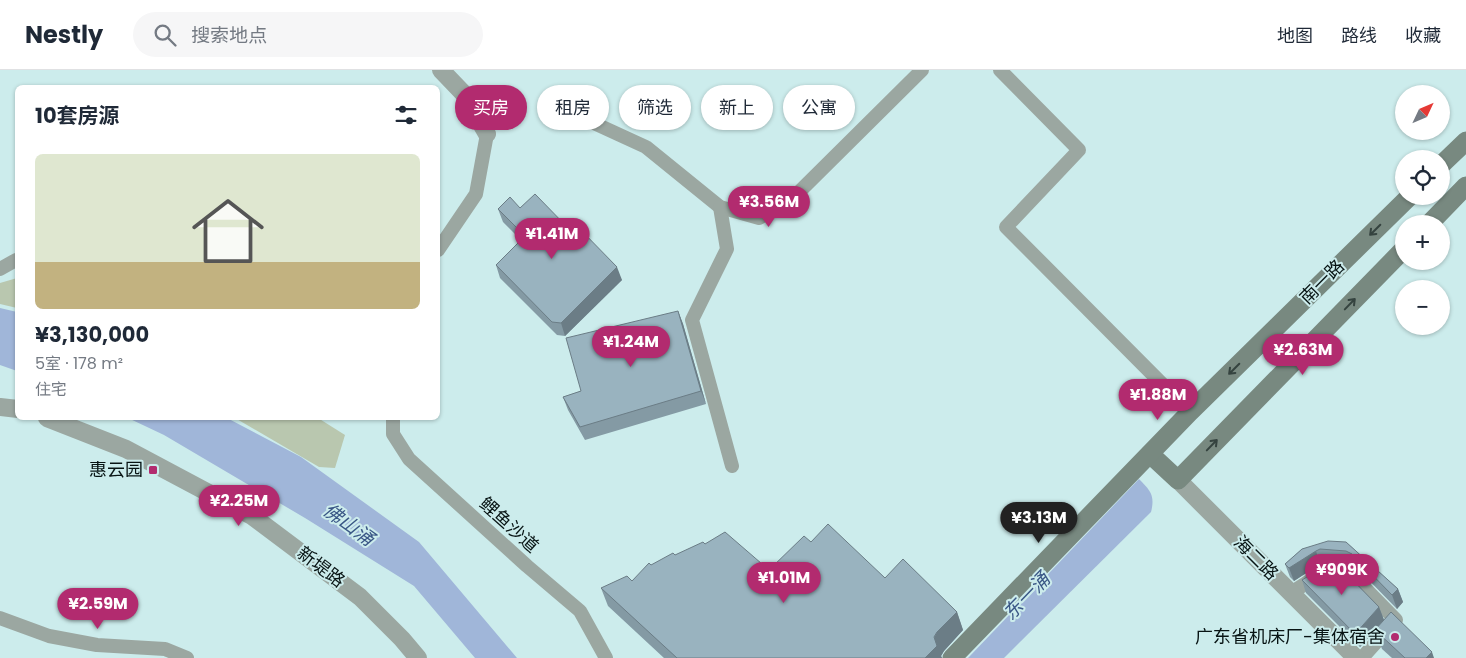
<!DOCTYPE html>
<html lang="zh">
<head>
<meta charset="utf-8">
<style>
	body { margin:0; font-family:Poppins,"Noto Sans SC",sans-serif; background:#f6f6f7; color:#1f2937; height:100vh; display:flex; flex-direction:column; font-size:19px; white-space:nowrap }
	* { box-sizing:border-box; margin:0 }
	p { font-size:16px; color:#747a83 }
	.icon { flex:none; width:28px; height:28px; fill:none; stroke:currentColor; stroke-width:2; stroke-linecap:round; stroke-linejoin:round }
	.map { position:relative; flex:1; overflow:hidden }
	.panel { position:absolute; left:15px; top:15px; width:425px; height:335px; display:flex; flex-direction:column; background:#fff; border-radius:8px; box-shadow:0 1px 4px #0004 }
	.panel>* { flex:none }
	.hud { position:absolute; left:455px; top:15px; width:475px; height:45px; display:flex; gap:10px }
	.needle { width:32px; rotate:46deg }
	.fabs { position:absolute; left:1395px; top:15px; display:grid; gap:10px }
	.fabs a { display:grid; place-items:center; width:55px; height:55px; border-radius:50%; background:#fff; box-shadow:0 1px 4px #0004; font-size:25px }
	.price { position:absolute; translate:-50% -42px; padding:0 11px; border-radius:18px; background:#b22b6f; color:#fff; font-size:16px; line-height:32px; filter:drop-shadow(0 1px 2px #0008) }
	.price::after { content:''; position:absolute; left:50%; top:30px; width:15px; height:11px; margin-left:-8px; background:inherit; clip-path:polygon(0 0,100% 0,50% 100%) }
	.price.active { background:#222; color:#fff }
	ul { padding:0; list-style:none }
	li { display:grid; align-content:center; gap:10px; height:265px; padding:0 20px }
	li span { display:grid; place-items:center; height:155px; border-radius:8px; color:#555 }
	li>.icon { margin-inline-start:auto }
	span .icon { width:90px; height:90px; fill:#fffc; stroke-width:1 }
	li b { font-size:21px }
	h2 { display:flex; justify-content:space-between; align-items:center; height:60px; padding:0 20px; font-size:21px }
	.pill { padding:0 18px; border-radius:22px; background:#fff; box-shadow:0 1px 4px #0004; font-size:18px; line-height:45px }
	.pill.active { background:#b22b6f; color:#fff }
	header { display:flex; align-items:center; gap:30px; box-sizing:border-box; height:70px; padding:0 25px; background:#fff; border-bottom:1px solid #e0e1e3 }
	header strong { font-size:24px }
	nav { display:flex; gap:28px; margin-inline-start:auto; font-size:18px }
	.search { width:350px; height:45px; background:#f6f6f7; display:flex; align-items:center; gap:12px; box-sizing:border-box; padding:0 18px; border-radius:28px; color:#747a83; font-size:19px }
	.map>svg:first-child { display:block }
	.green { fill:#b9c7af }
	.water { fill:#a0b6d9 }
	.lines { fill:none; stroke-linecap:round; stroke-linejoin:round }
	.minor { stroke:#9ba7a1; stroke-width:14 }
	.tertiary { stroke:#9ba7a1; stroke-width:18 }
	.secondary { stroke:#788980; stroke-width:19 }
	.wall { fill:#849aa4 }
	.shaded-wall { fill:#6b7d86 }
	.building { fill:#99b3bf; stroke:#6b7d86 }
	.oneway { stroke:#35433f }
	.poi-dot { fill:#b22b6f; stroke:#ccecec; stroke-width:2 }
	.labels { text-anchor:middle; stroke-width:4; stroke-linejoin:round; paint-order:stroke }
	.street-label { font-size:18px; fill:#081414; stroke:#ccecec }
	.poi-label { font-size:18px; fill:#081414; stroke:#ccecec; text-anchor:end }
	.water-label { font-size:19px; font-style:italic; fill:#3a5786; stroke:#ccecec }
</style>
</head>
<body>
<header>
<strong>Nestly</strong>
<div class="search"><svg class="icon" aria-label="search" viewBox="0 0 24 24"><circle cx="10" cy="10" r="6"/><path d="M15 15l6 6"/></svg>搜索地点</div>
<nav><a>地图</a><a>路线</a><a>收藏</a></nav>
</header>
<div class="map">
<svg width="1466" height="588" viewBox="0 0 1466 588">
	<rect width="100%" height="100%" fill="#ccecec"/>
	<g class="green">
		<polygon points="17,208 17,238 0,234 0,213"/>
		<polygon points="235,348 318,348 345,365 335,398 319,397"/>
	</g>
	<g class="water">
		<polygon points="0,238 17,242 17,301 0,295"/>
		<polygon points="128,348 227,348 301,387 419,472 517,588 475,588 414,516 305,448 164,365"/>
		<path d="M1139 409C1151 421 1155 426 1151 442L1004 588H968Z"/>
	</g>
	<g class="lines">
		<g class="minor">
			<polyline points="1000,0 1079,80 1006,157 1190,342"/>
			<polyline points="585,49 646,77 720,137 759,148 797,124 922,0"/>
			<polyline points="720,137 727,179 692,250 732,396"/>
			<polyline points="438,180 476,124 487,64"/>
			<polyline points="0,199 16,190"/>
			<polyline points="393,348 393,364 409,389 527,496 580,541 606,588"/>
			<polyline points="1291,523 1325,501 1350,503 1396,550 1362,588"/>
			<polyline points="0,548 49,566 97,575 165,579 187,588"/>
		</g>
		<g class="tertiary">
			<polyline points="441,0 464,24 487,64"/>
			<polyline points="0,337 18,339"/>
			<polyline points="47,348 126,379 252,446 360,527 402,569 418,588"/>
			<polyline points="1178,410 1356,588"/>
		</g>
		<g class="secondary">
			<polyline points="1441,95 1466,71"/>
			<polyline points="1429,154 1466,116"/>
			<polyline points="1150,384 1178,410 1404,179"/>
			<polyline points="952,588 1190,342 1410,126"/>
		</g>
	</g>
	<g class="wall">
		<polygon points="520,138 571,161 622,210 565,266 557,265 500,208 496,195 521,170 503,152 498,139"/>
		<polygon points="678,241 683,254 706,334 585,370 568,340 563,327 581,321"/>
		<polygon points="811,472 957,542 963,560 944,581 941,586 942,588 664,588 608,536 601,518 632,511 651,495 675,485 705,474 769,500"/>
		<polygon points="1346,472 1398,519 1403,532 1397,539 1356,497 1351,494 1325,492 1320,494 1294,511 1290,507 1285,494 1302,479"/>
		<polygon points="1302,510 1379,537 1384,550 1360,577 1306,523"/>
		<polygon points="1375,560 1426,588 1392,588 1382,579"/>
	</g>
	<g class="shaded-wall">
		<polygon points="617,197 622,210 565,266 561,253"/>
		<polygon points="678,241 683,254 706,334 701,321"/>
		<polygon points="1316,481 1320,494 1294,511 1289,498"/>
		<polygon points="1398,519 1403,532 1397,539 1392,525"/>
		<polygon points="1379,537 1384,550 1360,577 1355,564"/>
		<polygon points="957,542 963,560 944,581 941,586 942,588 925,588 937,562"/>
		<polygon points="1432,582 1434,588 1426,588"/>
	</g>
	<g class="building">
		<polygon points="535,124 571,161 576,155 617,197 561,253 552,252 496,195 525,166 498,139 510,127 520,138"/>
		<polygon points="678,241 701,321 580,357 563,327 581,321 566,268"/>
		<polygon points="828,454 885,508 903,489 957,542 937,562 934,567 937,576 925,588 677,588 601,518 627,506 632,511 649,493 651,495 673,483 675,485 703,472 705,474 725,462 769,500 804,466 811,472"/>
		<polygon points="1328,471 1346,472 1398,519 1392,525 1352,484 1346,481 1320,479 1316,481 1289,498 1285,494 1302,479"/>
		<polygon points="1323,497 1341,498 1379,537 1355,564 1302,510"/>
		<polygon points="1391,542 1432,582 1426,588 1405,588 1375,560"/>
	</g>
	<defs><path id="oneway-shaft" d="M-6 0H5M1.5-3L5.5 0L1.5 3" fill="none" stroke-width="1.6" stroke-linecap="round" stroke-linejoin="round" transform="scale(1.25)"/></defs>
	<g class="oneway">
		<use href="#oneway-shaft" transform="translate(1375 160) rotate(135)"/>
		<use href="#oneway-shaft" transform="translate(1350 234) rotate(-46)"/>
		<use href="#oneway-shaft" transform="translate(1234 299) rotate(135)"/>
		<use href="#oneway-shaft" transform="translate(1212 375) rotate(-46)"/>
	</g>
	<g class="poi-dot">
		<rect x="148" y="395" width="10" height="10" rx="2.5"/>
		<circle cx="1395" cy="567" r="5"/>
	</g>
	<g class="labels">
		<g class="street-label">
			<text transform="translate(1322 212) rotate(-45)" y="6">南一路</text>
			<text transform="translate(509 455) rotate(42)" y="6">鲤鱼沙道</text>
			<text transform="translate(1256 488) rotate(45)" y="6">海二路</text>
			<text transform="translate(321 497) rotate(37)" y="6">新堤路</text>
		</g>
		<g class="poi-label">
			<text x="143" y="406">惠云园</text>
			<text x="1385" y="573">广东省机床厂-集体宿舍</text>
		</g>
		<g class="water-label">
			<text transform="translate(349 454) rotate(36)" y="7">佛山涌</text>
			<text transform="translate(1026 526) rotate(-46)" y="7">东一涌</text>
		</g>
	</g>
</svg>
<div class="fabs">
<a><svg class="needle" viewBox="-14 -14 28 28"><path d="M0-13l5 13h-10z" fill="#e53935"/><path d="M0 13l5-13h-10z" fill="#747a83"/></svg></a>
<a><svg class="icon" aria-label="locate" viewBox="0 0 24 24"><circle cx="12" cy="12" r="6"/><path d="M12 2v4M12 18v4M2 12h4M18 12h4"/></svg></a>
<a>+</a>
<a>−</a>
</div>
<b class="price" style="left:769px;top:158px">¥3.56M</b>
<b class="price" style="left:552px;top:190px">¥1.41M</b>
<b class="price" style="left:631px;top:298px">¥1.24M</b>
<b class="price" style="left:1303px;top:306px">¥2.63M</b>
<b class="price" style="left:1158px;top:351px">¥1.88M</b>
<b class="price" style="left:239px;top:457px">¥2.25M</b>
<b class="price active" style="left:1039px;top:474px">¥3.13M</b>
<b class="price" style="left:1342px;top:526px">¥909K</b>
<b class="price" style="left:784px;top:534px">¥1.01M</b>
<b class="price" style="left:98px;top:560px">¥2.59M</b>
<div class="hud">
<a class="pill active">买房</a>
<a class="pill">租房</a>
<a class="pill">筛选</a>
<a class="pill">新上</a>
<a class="pill">公寓</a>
</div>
<section class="panel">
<h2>10套房源<svg class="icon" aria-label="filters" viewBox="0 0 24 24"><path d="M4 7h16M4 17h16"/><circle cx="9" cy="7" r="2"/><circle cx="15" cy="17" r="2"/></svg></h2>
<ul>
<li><span style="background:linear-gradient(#dfe7d0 70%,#c2b280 0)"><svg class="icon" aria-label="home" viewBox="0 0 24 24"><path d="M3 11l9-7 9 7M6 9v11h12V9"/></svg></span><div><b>¥3,130,000</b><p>5室 · 178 m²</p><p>住宅</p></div></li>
</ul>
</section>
</div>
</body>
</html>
